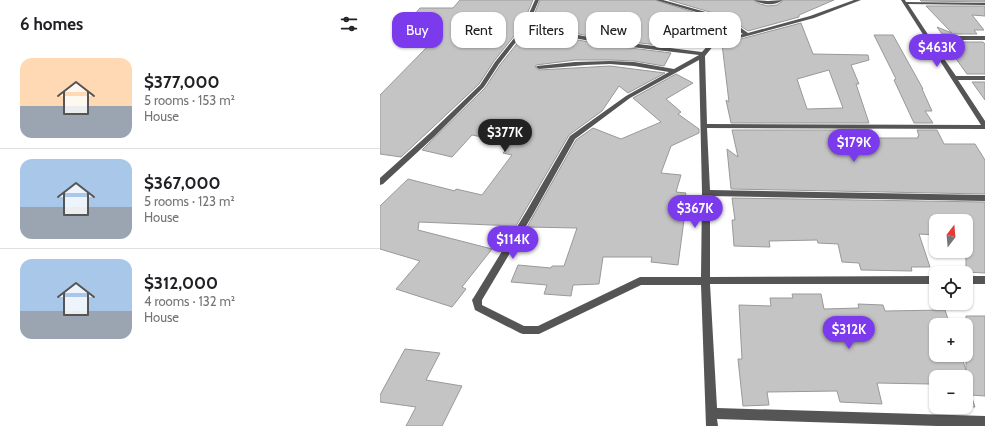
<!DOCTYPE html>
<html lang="en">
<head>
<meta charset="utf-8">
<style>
	body { margin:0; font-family:Cabin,sans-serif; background:#f6f6f6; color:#202124; height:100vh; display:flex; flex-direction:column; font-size:15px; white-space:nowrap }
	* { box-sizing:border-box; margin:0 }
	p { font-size:13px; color:#757577 }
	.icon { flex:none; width:22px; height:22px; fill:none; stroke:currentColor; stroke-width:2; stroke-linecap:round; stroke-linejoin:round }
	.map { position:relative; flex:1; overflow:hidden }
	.side { display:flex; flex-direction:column; background:#fff; width:380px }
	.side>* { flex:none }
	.guide { position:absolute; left:12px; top:12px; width:380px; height:36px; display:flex; gap:8px }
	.needle { width:26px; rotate:16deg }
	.fabs { position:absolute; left:549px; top:214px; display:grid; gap:8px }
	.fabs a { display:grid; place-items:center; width:44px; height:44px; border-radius:8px; background:#fff; box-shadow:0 1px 3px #0004; font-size:20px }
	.price { position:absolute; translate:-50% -34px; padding:0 9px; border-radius:14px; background:#7c3aed; color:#fff; font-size:13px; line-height:26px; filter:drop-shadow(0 1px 2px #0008) }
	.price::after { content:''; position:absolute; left:50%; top:24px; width:12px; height:9px; margin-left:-6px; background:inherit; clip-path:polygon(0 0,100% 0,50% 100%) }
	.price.on { background:#222; color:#fff }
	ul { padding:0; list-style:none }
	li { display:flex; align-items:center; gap:12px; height:100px; padding:0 20px }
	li+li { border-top:1px solid #e0e0e0 }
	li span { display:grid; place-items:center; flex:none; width:112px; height:80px; border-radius:12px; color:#555 }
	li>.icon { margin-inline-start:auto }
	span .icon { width:48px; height:48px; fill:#fffc; stroke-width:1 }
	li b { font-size:17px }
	h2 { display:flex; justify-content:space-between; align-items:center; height:48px; padding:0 20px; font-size:17px }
	.pill { padding:0 14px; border-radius:12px; background:#fff; box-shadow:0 1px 3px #0004; font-size:14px; line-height:36px }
	.pill.on { background:#7c3aed; color:#fff }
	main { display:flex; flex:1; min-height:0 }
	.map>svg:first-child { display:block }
	.building { fill:#c4c4c4; stroke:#999; fill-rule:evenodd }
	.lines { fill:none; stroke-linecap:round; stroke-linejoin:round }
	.minor { fill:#555; fill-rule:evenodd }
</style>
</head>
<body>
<main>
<section class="side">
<h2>6 homes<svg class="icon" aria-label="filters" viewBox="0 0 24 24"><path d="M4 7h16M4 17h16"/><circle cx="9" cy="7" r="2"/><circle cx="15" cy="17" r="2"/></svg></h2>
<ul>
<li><span style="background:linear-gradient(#ffd9b3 60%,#9aa5b1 0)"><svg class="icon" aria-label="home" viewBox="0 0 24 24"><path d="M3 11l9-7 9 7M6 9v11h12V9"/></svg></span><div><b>$377,000</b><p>5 rooms · 153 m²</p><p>House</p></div></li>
<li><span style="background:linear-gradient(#a9c7e8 60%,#9aa5b1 0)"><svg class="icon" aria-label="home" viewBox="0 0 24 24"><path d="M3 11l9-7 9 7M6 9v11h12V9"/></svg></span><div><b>$367,000</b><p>5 rooms · 123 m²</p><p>House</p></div></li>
<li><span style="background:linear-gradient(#a9c7e8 65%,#9aa5b1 0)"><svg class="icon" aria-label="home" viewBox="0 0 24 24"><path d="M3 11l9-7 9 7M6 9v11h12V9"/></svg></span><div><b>$312,000</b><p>4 rooms · 132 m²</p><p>House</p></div></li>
</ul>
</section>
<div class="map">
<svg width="605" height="426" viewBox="0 0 605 426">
	<rect width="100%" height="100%" fill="#fff"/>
	<g class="building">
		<polygon points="80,0 153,0 142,26 114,61 99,84 21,157 0,154 0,95 52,42 20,41 29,30 21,30 40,8 73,8"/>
		<polygon points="160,0 275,0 342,21 360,33 332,41 322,39 318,42 310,39 306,45 297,43 295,47 226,39 150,25"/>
		<polygon points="289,0 373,0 380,4 388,6 397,5 404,0 454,0 419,15 419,17 368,31 347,17"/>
		<polygon points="540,0 605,0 605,2 541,1"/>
		<polygon points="546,6 605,6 605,16 592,15 604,30 594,30 597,34 562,34 557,27 572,33"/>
		<path d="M421 23 433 54 488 55 489 60 471 65 479 84H476L489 123H351L346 100 349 102 342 44ZM449 70 463 108 427 109 417 79Z"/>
		<polygon points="147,31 226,45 291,53 284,66 254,61 230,60 195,60 156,65 155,67 159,70 230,66 285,73 248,93 239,86 222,111 189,135 136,226 39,222 38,230 112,249 82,287 86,289 72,307 16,289 40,261 0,249 0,206 28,179 75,191 76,189 102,195 132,155 123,153 132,143 92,135 72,157 42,150 105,88 120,65"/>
		<polygon points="494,35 513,35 543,89 542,89 552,111 545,111 553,123 534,123 514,80 516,79"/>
		<polygon points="567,42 603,42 605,44 605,74 587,74 566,45 570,45"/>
		<polygon points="296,74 313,83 286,99 301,112 298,114 319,129 319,133 291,146 281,173 301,175 296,192 306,193 299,220 304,220 298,265 271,262 272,257 223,257 219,284 193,285 191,296 164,294 167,285 131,282 138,265 171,268 172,266 184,266 197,228 147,227 196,140 213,128 241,139 281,122 253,98"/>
		<polygon points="592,82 605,82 605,100"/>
		<polygon points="352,130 492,130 494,138 538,138 538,136 539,136 537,130 557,130 564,144 595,144 605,160 605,194 351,189 347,149 358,157"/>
		<polygon points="352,198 605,202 605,273 586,272 586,259 583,251 586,251 586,221 556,221 556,235 539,234 550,267 531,267 532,271 481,270 479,263 462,262 458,244 438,243 437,240 389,241 390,247 354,246 352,220 355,220"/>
		<polygon points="412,294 441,294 444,309 479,308 478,304 503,305 505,311 565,310 570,325 556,325 556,355 581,355 586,370 586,316 605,316 605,396 591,395 595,407 586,407 586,377 556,377 556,403 550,384 497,383 502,404 460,402 457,391 387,392 389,405 363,406 358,359 362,359 359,305 391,306 390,298 413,298"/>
		<polygon points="25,349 60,353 46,380 82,386 62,426 26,426 36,407 0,402 0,395"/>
	</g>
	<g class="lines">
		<g class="minor">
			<path d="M155 0H159L148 26 226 40 322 52 330 43 363 34 343 20 276 0H283L347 18 368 33 430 16 474 0H481L434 18 334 45 325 56 327 124 601 125 521 0H525L526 2 605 3V5L528 4 549 36H605V40H551L576 76H605V80H578L605 121V129L327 128 330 190 605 195V201L330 196V277L556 276V284H330L337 408 605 416V426H557L337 419 338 426H326L321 285H261L159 334H143L140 333 95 310 92 300 94 297 146 212 190 136 246 96 289 72 254 66 230 64 206 65 159 69 156 67 157 66 195 62 230 61 254 62 294 69 319 55 226 44 146 29 119 64 104 87 54 137 3 184 0 185V178L50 133 100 85 115 62 143 27ZM319 60 322 193 321 277H260L158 326H144L102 305V300L152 216 195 139 250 98Z"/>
			<path d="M374 0 388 1 403 0C395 6 382 5 374 0Z"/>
			<rect x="586" y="276" width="19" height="8"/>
		</g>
	</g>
</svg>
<div class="fabs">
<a><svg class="needle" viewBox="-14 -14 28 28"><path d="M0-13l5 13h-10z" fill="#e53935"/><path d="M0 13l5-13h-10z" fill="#757577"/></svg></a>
<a><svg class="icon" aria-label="locate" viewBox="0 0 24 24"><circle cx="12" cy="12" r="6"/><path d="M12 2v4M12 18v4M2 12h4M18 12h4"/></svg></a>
<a>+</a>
<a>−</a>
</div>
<b class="price" style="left:557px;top:68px">$463K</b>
<b class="price on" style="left:125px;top:153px">$377K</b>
<b class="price" style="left:474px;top:163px">$179K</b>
<b class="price" style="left:315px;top:229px">$367K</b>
<b class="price" style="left:133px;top:260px">$114K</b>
<b class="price" style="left:469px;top:350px">$312K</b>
<div class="guide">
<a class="pill on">Buy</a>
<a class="pill">Rent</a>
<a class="pill">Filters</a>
<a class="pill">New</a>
<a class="pill">Apartment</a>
</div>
</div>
</main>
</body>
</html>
